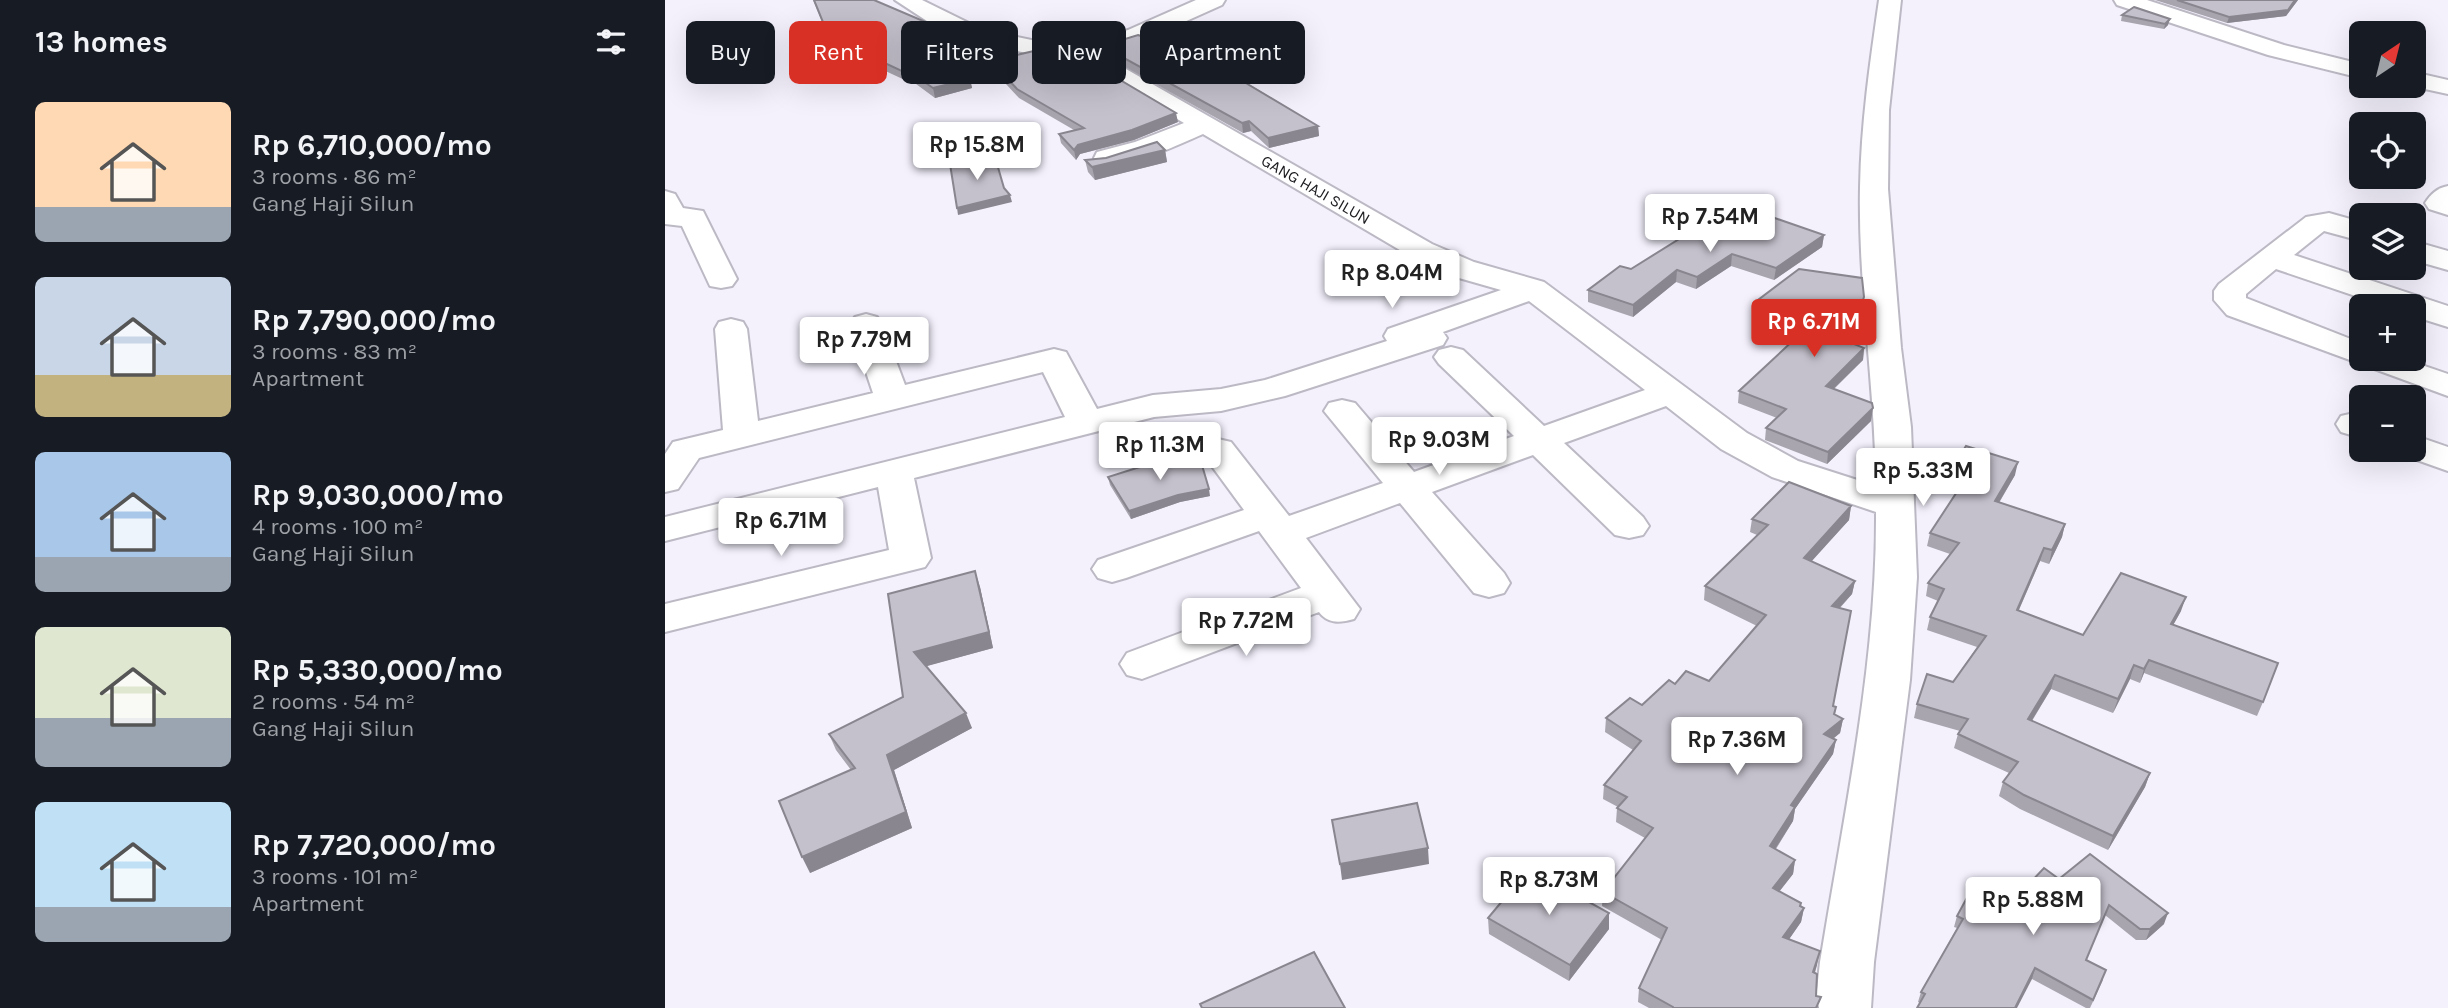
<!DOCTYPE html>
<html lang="en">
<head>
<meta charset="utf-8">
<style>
	body { margin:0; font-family:Karla,sans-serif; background:#242831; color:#f1f3f6; height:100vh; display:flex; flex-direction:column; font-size:26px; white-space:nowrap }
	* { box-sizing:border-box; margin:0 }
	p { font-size:23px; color:#9ea1a6 }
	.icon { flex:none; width:38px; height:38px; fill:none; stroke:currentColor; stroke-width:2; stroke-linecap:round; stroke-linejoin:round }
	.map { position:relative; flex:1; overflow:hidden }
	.drawer { display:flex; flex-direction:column; background:#171b24; width:665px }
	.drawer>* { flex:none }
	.banner { position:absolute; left:21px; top:21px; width:665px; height:63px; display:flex; gap:14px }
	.needle { width:46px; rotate:35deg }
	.buttons { position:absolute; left:1684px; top:21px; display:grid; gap:14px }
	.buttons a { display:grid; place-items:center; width:77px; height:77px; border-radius:10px; background:#171b24; box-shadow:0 7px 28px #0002; font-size:35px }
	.price { position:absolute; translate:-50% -60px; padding:0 16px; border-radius:7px; background:#fff; color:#222; font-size:23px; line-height:46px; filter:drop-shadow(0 2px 4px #0008) }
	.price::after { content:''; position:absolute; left:50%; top:42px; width:21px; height:16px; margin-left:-10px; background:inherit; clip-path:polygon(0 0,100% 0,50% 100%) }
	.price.active { background:#d93025; color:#fff }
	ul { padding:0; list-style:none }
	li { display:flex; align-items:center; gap:21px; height:175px; padding:0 35px }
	li span { display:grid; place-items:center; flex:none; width:196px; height:140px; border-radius:10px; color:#555 }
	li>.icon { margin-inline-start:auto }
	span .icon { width:84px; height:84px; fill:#fffc; stroke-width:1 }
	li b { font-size:30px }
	h2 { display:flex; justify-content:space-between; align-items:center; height:84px; padding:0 35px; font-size:30px }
	.chip { padding:0 24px; border-radius:10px; background:#171b24; box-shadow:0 7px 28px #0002; font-size:24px; line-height:63px }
	.chip.active { background:#d93025; color:#fff }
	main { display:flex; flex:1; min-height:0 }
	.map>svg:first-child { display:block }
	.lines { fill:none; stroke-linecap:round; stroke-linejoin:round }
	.street-casing { stroke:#bcb9c4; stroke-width:4 }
	.street { fill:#fff; fill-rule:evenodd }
	.wall { fill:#a9a5af }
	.shaded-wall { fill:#89868f }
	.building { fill:#c4c0cc; stroke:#89868f; stroke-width:2 }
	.labels { text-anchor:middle; stroke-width:5; stroke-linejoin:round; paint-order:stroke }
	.far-street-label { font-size:16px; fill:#1b1a1e; stroke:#fff }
</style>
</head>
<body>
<main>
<section class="drawer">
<h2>13 homes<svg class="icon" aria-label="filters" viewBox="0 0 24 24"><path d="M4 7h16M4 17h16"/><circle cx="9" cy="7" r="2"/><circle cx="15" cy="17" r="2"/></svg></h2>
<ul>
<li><span style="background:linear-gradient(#ffd9b3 75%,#9aa5b1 0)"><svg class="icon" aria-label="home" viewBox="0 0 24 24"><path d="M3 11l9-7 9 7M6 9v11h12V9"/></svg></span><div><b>Rp 6,710,000/mo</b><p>3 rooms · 86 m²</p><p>Gang Haji Silun</p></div></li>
<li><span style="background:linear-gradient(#c9d6e8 70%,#c2b280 0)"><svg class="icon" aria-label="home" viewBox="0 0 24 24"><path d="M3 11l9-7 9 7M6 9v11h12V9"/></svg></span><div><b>Rp 7,790,000/mo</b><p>3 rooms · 83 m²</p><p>Apartment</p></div></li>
<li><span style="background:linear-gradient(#a9c7e8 75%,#9aa5b1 0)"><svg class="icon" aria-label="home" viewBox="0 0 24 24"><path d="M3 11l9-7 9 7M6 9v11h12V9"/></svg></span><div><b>Rp 9,030,000/mo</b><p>4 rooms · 100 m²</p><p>Gang Haji Silun</p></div></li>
<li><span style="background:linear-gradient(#dfe7d0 65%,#9aa5b1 0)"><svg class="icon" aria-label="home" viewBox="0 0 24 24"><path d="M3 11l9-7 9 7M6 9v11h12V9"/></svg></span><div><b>Rp 5,330,000/mo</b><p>2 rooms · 54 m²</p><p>Gang Haji Silun</p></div></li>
<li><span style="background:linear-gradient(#bfe0f5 75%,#9aa5b1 0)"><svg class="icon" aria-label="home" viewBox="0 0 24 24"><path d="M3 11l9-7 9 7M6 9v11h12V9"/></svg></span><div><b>Rp 7,720,000/mo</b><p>3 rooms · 101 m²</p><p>Apartment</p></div></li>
</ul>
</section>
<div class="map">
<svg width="1783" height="1008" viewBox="0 0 1783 1008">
	<rect width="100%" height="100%" fill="#f4f1fd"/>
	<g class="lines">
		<g class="street-casing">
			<g id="street">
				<path d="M230 0H257L318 30 405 48 463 30 531 0H560L557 5 479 40 431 55 447 61 767 244 809 262 879 282 1082 433 1133 461 1211 486C1210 386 1193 287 1195 187 1196 124 1205 62 1214 0H1236L1224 110 1223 189 1236 348 1246 427 1252 577 1245 680 1209 962 1206 1008H1150L1155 962C1179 813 1212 663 1211 512L1107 477 1056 449 1001 406 899 443 978 517 984 526 978 535 964 538 950 535 868 455 767 492 839 573 845 583 839 593 824 597 809 593 735 503 641 538 695 609 689 619C675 623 663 624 654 612L477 679 462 675 455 664 462 653 636 588 594 531 461 578 447 582 433 578 427 569 433 560 579 510 535 450 540 442 553 439 566 442 624 516 718 483 659 411 664 403 677 400 690 403 749 472 849 436 774 364 769 357 774 350 786 347 798 350 879 426 980 390 864 301 778 332 782 338 778 345 620 396 556 411 489 417 249 478 266 558 260 567 0 632V604L224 550 213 487 0 541V517L400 417 378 372 34 458 13 489 0 492V454L8 442 58 430 50 329 54 322 66 319 78 322 82 329 93 421 208 393 185 324 190 317 201 314 212 317 217 324 240 385 389 349 401 352 432 409 488 395 556 389 600 380 722 341 719 336 723 329 836 290 787 276 745 256 538 134C512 145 460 171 432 164L429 158 432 152 470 142 519 123 431 71 403 62 302 40 262 21Z"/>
				<polygon points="1449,0 1482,0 1619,45 1696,64 1696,78 1603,55 1452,5"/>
				<polygon points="1748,72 1783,80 1783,94 1746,86 1748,86"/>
				<path d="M1783 186V215L1764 209 1760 203C1766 194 1772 188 1783 186Z"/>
				<polygon points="0,191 10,194 18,208 38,211 72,279 67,286 56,288 45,286 17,226 0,224"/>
				<polygon points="1664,213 1696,222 1696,241 1659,231 1629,255 1783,306 1783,327 1748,316 1748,306 1720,306 1611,269 1581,294 1581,298 1696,343 1696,359 1739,359 1783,374 1783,396 1562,315 1549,300 1549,291 1554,284 1641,217"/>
				<polygon points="1748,241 1783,251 1783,270 1748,260"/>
				<polygon points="1689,413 1696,415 1696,438 1676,432 1671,424 1676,416"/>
				<polygon points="1748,435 1783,447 1783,471 1735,454 1732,450 1748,450"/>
			</g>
		</g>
		<use href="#street" class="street"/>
	</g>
	<g class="wall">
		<polygon points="148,0 209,0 305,79 307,88 270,98 247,81 244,82 167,46"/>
		<polygon points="1490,0 1633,0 1621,16 1562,23"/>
		<polygon points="1457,15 1503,25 1499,29 1456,21"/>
		<polygon points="492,42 580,66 581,75 574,78 653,126 654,136 604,148 586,131 578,133 439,55 437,46"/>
		<polygon points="326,61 513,122 469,140 415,154 411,160 396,143 394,134 409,130 354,98 328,70"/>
		<polygon points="500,150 502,162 430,180 423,172 420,160"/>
		<polygon points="1101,215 1159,235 1157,247 1109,280 1066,266 1031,289 1011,282 968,317 923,302 923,290 966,269 1052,233"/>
		<polygon points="1199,297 1197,309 1186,343 1199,348 1198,360 1169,389 1206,421 1162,464 1100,440 1101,428 1112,418 1073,403 1074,391 1137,333 1088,315 1089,303"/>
		<polygon points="1286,470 1350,475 1334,503 1400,524 1397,537 1384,564 1375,561 1354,610 1418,635 1516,611 1508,625 1598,702 1592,716 1479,673 1475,683 1465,679 1448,713 1386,689 1367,721 1485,773 1480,787 1443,850 1355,809 1334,796 1338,782 1344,773 1289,748 1293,734 1295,731 1249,718 1252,704 1288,682 1312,647 1262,630 1265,617 1273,601 1261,596 1263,583 1285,554 1262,546 1265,533 1295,486 1284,483"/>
		<polygon points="443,477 545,496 515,502 466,519 445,485"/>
		<polygon points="1186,506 1184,520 1146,561 1190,581 1187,594 1175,608 1168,707 1170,715 1178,719 1175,733 1168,739 1171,740 1168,754 1130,809 1128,821 1111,849 1130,860 1128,874 1114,892 1139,908 1136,922 1124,939 1152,965 1150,973 1151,996 1154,1008 984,1008 973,1002 974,988 997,940 937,906 938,892 980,838 951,822 952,808 953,807 938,799 939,785 968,750 940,732 941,718 977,705 1010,684 1044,681 1092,626 1039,600 1040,586 1092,535 1085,532 1087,519"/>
		<polygon points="315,587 328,648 261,666 307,728 229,770 247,828 145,873 186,770 171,750 164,734 238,697"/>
		<polygon points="1394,879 1499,924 1481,940 1471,940 1440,915 1421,960 1438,980 1425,1008 1421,1008 1367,979 1255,1003 1253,1002 1256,992 1292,928 1289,927 1292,916 1349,900"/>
		<polygon points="944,913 944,929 904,981 824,934 823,918"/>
	</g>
	<g class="shaded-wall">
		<polygon points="1630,0 1633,0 1621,16 1562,23 1564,17"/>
		<polygon points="1505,19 1503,25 1499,29 1500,24"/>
		<polygon points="580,66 581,75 565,82 564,73"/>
		<polygon points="245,72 247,81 244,82 241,73"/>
		<polygon points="305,79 307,88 270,98 268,88"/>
		<polygon points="511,113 513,122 469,140 415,154 411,160 409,150 413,145"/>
		<polygon points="584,121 586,131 578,133 577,123"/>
		<polygon points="653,126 654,136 604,148 603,138"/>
		<polygon points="500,150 502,162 430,180 427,167"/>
		<polygon points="345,195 347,202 293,215 292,208"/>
		<polygon points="1159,235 1157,247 1109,280 1111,268"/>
		<polygon points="1067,254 1066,266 1031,289 1032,277"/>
		<polygon points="1012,270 1011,282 968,317 968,305"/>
		<polygon points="1199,297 1197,309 1182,354 1184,342"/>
		<polygon points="1199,348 1198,360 1159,398 1161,386"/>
		<polygon points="1208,408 1206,421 1162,464 1163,452"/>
		<polygon points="1353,462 1350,475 1327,514 1330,501"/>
		<polygon points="544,489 545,496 515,502 466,519 464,511 513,495"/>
		<polygon points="1186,506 1184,520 1137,572 1139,558"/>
		<polygon points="1400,524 1397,537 1384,564 1387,550"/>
		<polygon points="1379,548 1375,561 1348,623 1352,610"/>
		<polygon points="310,571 315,587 328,648 255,668 249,652"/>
		<polygon points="1190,581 1187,594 1164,619 1167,606"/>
		<polygon points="1521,597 1516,611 1501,638 1506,624"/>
		<polygon points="1484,660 1479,673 1475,683 1479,669"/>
		<polygon points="1469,665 1465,679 1448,713 1453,699"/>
		<polygon points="1390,675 1386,689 1359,733 1363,719"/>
		<polygon points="1171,707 1169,721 1178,719 1175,733 1156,748 1159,734"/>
		<polygon points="301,713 307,728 229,770 247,828 145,873 137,857 222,755"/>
		<polygon points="1171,740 1168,754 1130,809 1128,821 1103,860 1105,846 1126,805"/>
		<polygon points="1485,773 1480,787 1443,850 1448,836"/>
		<polygon points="763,848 764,864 677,880 675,864"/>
		<polygon points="1130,860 1128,874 1105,903 1108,888"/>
		<polygon points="1136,903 1134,914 1139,908 1136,922 1116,951 1118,937"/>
		<polygon points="944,913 944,929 904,981 905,965"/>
		<polygon points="1503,913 1499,924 1481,940 1485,929"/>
		<polygon points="1155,951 1152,965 1145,986 1148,972"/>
		<polygon points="1370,968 1367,979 1352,1008 1350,1008"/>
	</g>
	<g class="building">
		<polygon points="149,0 209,0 291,35 305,79 268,88 245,72 241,73 164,37"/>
		<polygon points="1512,0 1630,0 1623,10 1564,17"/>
		<polygon points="1469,7 1505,19 1500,24 1457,15"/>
		<polygon points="473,35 492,42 502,38 580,66 564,73 653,126 603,138 584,121 577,123 437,46"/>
		<polygon points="373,50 397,57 401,56 428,64 511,113 467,130 413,145 409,150 394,134 419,128 352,89 326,61"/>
		<polygon points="492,142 500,150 427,167 420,160 441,158"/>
		<polygon points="330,157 339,188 345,195 292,208 285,164"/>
		<polygon points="1095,206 1101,215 1159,235 1111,268 1067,254 1032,277 1012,270 968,305 923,290 955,266 966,269 1043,221 1052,233"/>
		<polygon points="1134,269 1197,278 1199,297 1184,342 1199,348 1161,386 1207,403 1208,408 1163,452 1101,428 1121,409 1074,391 1146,324 1089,303"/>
		<polygon points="1301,446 1353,462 1330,501 1400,524 1387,550 1379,548 1352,610 1418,635 1456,573 1521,597 1506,624 1613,663 1598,702 1484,660 1479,669 1469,665 1453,699 1390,675 1363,719 1485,773 1448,836 1359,795 1338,782 1353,762 1293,734 1303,719 1252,704 1262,674 1288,682 1321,636 1265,617 1279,589 1263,583 1294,543 1265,533 1303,475 1286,470"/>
		<polygon points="534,455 544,489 513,495 464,511 443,477 478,466"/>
		<polygon points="1124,482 1186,506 1139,558 1190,581 1167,606 1186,611 1168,706 1171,707 1169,714 1178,719 1159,734 1171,740 1126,805 1130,807 1105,846 1130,860 1108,888 1136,903 1135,906 1139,908 1118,937 1155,951 1148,972 1152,974 1151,996 1156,997 1151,1008 1008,1008 1008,1007 974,988 1002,928 938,892 988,828 952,808 962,797 939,785 976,741 941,718 965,698 977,705 1004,680 1010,684 1021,671 1044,681 1101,615 1040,586 1103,525 1087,519"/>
		<polygon points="310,571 324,632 249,652 301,713 222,755 241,812 137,857 114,801 190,768 164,734 238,697 223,594"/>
		<polygon points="752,803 763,848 675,864 667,820"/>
		<polygon points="1425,854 1503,913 1485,929 1475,929 1444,905 1421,960 1441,970 1428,1000 1370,968 1350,1008 1252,1008 1260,994 1256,992 1298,919 1292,916 1311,881 1349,900 1379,868 1394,879"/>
		<polygon points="864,869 944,913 905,965 823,918"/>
		<polygon points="649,952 680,1008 537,1008 535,1004"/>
	</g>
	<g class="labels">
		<g class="far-street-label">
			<text transform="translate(651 189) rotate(30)" y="6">GANG HAJI SILUN</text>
		</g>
	</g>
</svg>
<div class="buttons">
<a><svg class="needle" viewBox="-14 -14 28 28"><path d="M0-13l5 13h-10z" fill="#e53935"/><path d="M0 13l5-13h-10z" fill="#9ea1a6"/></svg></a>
<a><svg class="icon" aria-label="locate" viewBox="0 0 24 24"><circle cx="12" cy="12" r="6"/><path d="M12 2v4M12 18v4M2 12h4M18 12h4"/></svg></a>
<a><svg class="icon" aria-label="layers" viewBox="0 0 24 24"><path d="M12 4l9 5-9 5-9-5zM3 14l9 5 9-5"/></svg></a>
<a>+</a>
<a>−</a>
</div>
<b class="price" style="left:312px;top:182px">Rp 15.8M</b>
<b class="price" style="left:1045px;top:254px">Rp 7.54M</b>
<b class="price" style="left:727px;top:310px">Rp 8.04M</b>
<b class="price active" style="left:1149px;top:359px">Rp 6.71M</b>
<b class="price" style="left:199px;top:377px">Rp 7.79M</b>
<b class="price" style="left:774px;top:477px">Rp 9.03M</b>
<b class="price" style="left:495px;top:482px">Rp 11.3M</b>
<b class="price" style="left:1258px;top:508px">Rp 5.33M</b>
<b class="price" style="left:116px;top:558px">Rp 6.71M</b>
<b class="price" style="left:581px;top:658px">Rp 7.72M</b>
<b class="price" style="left:1072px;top:777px">Rp 7.36M</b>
<b class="price" style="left:884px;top:917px">Rp 8.73M</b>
<b class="price" style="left:1368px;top:937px">Rp 5.88M</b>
<div class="banner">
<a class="chip">Buy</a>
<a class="chip active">Rent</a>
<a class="chip">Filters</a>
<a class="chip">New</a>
<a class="chip">Apartment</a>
</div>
</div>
</main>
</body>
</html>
